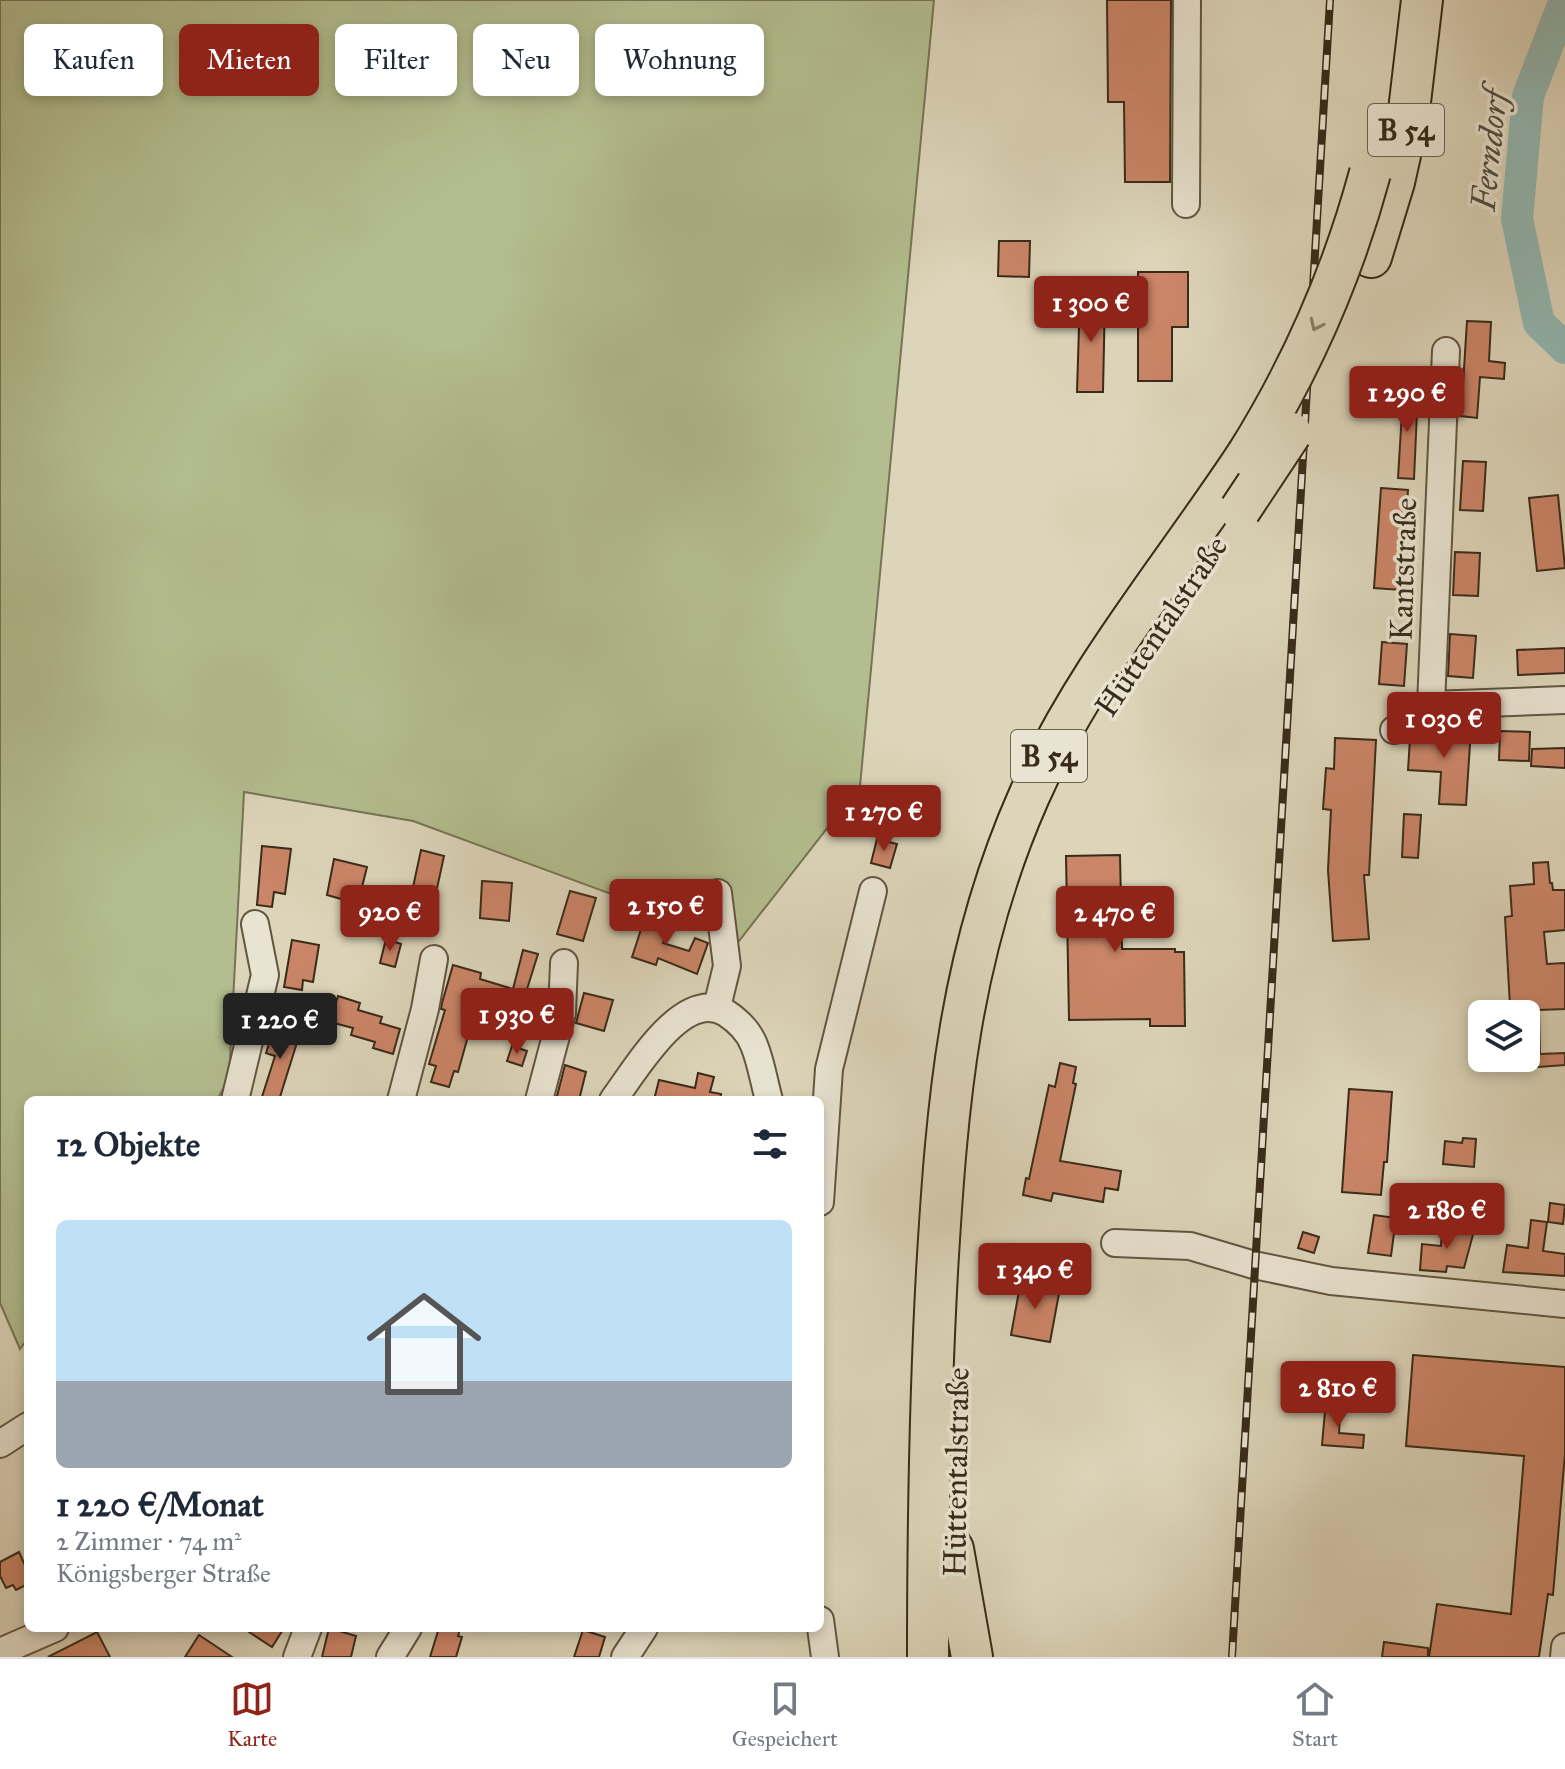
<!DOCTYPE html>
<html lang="de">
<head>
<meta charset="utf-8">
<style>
	body { margin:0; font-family:"IM FELL Great Primer",serif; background:#f2f2f3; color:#1f2937; height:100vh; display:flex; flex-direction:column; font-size:30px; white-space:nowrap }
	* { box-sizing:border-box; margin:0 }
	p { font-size:26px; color:#747a83 }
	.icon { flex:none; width:44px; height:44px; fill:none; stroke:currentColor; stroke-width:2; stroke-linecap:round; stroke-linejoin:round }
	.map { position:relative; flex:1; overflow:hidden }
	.side { position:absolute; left:24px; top:1096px; width:800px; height:536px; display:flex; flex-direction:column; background:#fff; border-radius:12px; box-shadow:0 4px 12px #0003 }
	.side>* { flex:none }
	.top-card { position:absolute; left:24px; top:24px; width:800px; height:72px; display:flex; gap:16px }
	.fabs { position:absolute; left:1468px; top:1000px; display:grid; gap:16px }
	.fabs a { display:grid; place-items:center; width:72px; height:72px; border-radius:12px; background:#fff; box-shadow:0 4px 12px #0003; font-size:40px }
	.price { position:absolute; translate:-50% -68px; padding:0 18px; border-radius:8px; background:#8f2418; color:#fff; font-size:26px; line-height:52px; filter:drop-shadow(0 2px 4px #0008) }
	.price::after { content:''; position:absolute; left:50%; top:48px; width:24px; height:18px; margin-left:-12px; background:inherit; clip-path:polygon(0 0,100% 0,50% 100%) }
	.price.on { background:#222; color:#fff }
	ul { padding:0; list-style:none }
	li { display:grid; align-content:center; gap:16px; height:424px; padding:0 32px }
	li+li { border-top:2px solid #e0e1e3 }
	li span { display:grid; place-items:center; height:248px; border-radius:12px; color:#555 }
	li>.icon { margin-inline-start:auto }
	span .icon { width:144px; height:144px; fill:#fffc; stroke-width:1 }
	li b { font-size:34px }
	h2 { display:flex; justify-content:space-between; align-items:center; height:96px; padding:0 32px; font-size:34px }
	.chip { padding:0 28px; border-radius:12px; background:#fff; box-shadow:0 4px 12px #0003; font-size:28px; line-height:72px }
	.chip.on { background:#8f2418; color:#fff }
	.menu { display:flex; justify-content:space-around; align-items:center; height:112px; border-top:2px solid #e0e1e3; background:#fff; font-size:22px; color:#747a83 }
	.menu a { display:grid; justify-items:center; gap:4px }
	.menu .on { color:#8f2418 }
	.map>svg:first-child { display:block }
	.green { fill:#b3bd8f; stroke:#767454; stroke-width:2 }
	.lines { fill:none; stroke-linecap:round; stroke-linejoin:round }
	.river { stroke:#93b8b3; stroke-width:32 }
	.building { fill:#cb8568; stroke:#382b19; stroke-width:2 }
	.minor-casing { stroke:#615641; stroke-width:30 }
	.highway-casing { stroke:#382b19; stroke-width:44 }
	.minor { stroke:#e9e4d2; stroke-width:26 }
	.highway { stroke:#ddd5ba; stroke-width:40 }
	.rail-casing { stroke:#382b19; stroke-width:8 }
	.rail { stroke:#e9e4d2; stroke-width:5; stroke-dasharray:15; stroke-linecap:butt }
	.highway-bridge-casing { stroke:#382b19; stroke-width:44; stroke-linecap:butt }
	.highway-bridge { stroke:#ddd5ba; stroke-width:40 }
	.oneway { stroke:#8a806a }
	.labels { text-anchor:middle; stroke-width:7; stroke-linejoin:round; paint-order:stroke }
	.shield { fill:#e9e4d2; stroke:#6d6250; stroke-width:2 }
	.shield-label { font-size:30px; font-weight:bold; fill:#382b19 }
	.street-label { font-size:32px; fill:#382b19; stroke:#e9e4d2 }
	.water-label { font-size:34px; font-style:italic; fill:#4f4e40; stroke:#e9e4d2 }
</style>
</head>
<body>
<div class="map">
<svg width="1565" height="1657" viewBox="0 0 1565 1657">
	<rect width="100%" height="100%" fill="#ddd5ba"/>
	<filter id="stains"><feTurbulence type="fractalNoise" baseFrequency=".0025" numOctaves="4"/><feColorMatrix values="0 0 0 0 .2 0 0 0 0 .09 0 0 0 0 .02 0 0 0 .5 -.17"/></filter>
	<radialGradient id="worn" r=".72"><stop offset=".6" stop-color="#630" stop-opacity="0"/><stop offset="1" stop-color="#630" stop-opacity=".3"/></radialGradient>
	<polygon class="green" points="0,0 934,0 860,786 739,941 413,821 244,792 229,1078 217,1100 28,1100 28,1338 20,1349 0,1303"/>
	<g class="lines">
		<polyline class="river" points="1565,0 1528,96 1517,219 1539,323 1565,348"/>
	</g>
	<g class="building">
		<polygon points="1107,0 1171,0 1170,182 1125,182 1124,102 1108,102"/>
		<polygon points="999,241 1030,241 1029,277 998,276"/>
		<polygon points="1138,272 1188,272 1188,327 1172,327 1172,381 1138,381"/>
		<polygon points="1080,295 1105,296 1103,392 1077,392"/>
		<polygon points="1467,321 1491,322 1489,361 1505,363 1504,379 1480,377 1477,418 1461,416"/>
		<polygon points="1397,389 1412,389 1411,412 1417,412 1414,479 1398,478 1402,412 1396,412"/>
		<polygon points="1463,461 1486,462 1483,511 1460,510"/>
		<polygon points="1381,488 1408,490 1401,590 1374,588"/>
		<polygon points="1558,495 1565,568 1537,571 1529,498"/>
		<polygon points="1455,552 1480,553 1478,596 1453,595"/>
		<polygon points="1450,634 1476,636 1473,678 1448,676"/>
		<polygon points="1382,642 1407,644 1404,686 1379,684"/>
		<polygon points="1565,648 1565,673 1518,675 1517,650"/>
		<polygon points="1429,726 1471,729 1466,805 1439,804 1441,772 1408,770 1410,739"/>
		<polygon points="1500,731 1530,732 1529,761 1499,760"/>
		<polygon points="1335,738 1376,740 1369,875 1364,875 1369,939 1333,941 1328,870 1331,810 1323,809 1326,768 1334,769"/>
		<polygon points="1565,748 1565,768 1531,766 1532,749"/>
		<polygon points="1404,814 1421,815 1418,858 1402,857"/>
		<polygon points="877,839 897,844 890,868 871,863"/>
		<polygon points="262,846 291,849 285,894 274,892 272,907 257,905"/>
		<polygon points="421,850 444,856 433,907 410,901"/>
		<polygon points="1120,855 1122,949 1175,949 1175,952 1184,952 1185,1026 1150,1026 1150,1019 1069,1020 1066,856"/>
		<polygon points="334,859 367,867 362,887 357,886 352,902 327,895"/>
		<polygon points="1548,862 1550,883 1552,883 1553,890 1565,890 1565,930 1544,932 1547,964 1565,963 1565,1009 1539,1010 1540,1054 1565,1053 1565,1065 1526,1068 1526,1010 1523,1010 1523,1006 1510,1006 1505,917 1512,916 1510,886 1534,884 1533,863"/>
		<polygon points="482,881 512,883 509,921 480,918"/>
		<polygon points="570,891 596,898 583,941 557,934"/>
		<polygon points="646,914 670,921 663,943 689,951 695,938 708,943 697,974 658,958 656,965 632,957"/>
		<polygon points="386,939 401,944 395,967 380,963"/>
		<polygon points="292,940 319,945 313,982 303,980 302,990 284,987"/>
		<polygon points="523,950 538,954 512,1037 499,1034 500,1030 472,1022 458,1072 454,1071 449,1087 431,1082 436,1066 429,1064 445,1010 441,1009 442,1003 453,965 481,973 480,979 513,989"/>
		<polygon points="584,993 613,1000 604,1031 576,1023"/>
		<polygon points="338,996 360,1003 358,1010 382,1017 380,1023 400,1029 393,1054 373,1048 375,1042 351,1035 353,1028 330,1022"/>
		<polygon points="275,1025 300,1033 279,1100 261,1100 275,1056 266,1053"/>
		<polygon points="512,1046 527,1051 522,1066 507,1061"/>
		<polygon points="1060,1063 1076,1067 1073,1083 1076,1084 1060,1161 1121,1171 1118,1190 1105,1188 1103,1202 1053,1193 1051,1201 1023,1195 1026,1178 1029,1179 1049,1085 1055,1087"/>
		<polygon points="565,1065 586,1072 579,1100 556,1100"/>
		<polygon points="698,1073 714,1077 710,1092 721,1094 720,1100 654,1100 659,1080 695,1088"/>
		<polygon points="1349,1089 1392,1092 1387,1162 1384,1162 1381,1195 1342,1192"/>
		<polygon points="1463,1138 1476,1139 1474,1167 1443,1164 1445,1141 1462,1143"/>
		<polygon points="1550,1203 1565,1205 1563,1224 1548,1222"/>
		<polygon points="1374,1215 1396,1218 1391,1256 1368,1253"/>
		<polygon points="1531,1220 1547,1222 1543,1251 1565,1254 1565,1276 1503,1272 1507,1245 1528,1248"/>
		<polygon points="1442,1229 1474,1231 1464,1268 1447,1266 1446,1272 1420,1270 1422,1244 1441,1246"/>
		<polygon points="1303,1232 1319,1237 1314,1253 1298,1248"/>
		<polygon points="1021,1280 1060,1288 1050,1342 1011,1335"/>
		<polygon points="1413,1355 1565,1367 1565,1454 1553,1595 1548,1594 1539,1657 1429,1657 1437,1604 1511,1614 1524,1456 1406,1446"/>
		<polygon points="1326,1400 1341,1401 1339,1433 1364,1435 1363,1448 1322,1445"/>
		<polygon points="19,1552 28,1572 28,1584 16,1590 13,1585 6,1588 0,1576 0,1562"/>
		<polygon points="243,1628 284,1628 272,1647"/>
		<polygon points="329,1628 356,1636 351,1657 322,1657"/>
		<polygon points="439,1628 460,1628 458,1636 462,1637 456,1657 430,1657"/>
		<polygon points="583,1630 605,1637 599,1657 574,1657"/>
		<polygon points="97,1632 110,1657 48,1657"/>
		<polygon points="199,1635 232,1657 185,1657"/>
		<polygon points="1384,1642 1428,1648 1428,1657 1382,1657"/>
	</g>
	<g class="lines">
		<g class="minor-casing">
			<g id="minor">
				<polyline points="1186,204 1187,0"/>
				<polyline points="1446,351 1431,705 1565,700"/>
				<polyline points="1394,730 1431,705"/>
				<polyline points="717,1007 727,966 718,893"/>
				<polyline points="235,1100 265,975 255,924"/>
				<polyline points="401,1100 425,1009 434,959"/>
				<polyline points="539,1100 562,1013 564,963"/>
				<path d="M613 1100C635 1071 683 986 726 1013 738 1021 749 1032 754 1045 761 1062 764 1082 769 1100"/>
				<polyline points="820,1202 829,1069 873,891"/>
				<polyline points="1115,1243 1190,1246 1254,1265 1331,1281 1565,1304"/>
				<polyline points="0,1444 28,1426"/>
				<polyline points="820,1620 825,1657"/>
				<polyline points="0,1652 55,1628"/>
				<polyline points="297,1657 308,1628"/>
				<polyline points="390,1657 408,1628"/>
				<polyline points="625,1657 644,1628"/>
				<polyline points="1564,1657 1565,1647"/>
			</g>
		</g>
		<g class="highway-casing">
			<g id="highway">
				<polyline points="1371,257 1394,182 1408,119 1422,0"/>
				<polyline points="953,1549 972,1657"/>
				<path d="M928 1657C928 1529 930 1400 937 1272 947 1102 959 954 1029 796 1084 672 1173 567 1247 455"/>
			</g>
		</g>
		<use href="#minor" class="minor"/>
		<use href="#highway" class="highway"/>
		<g class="rail-casing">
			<polyline id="rail" points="1232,1657 1330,0"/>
		</g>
		<use href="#rail" class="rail"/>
		<g class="highway-bridge-casing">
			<g id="highway-bridge">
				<path d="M1247 455C1302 367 1343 273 1370 173"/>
				<polyline points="1240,510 1291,433"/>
			</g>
		</g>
		<use href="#highway-bridge" class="highway-bridge"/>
	</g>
	<defs><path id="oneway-chevron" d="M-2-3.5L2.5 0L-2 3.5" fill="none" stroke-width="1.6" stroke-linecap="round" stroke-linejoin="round" transform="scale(2)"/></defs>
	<use class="oneway" href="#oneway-chevron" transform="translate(1316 325) rotate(115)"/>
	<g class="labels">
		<g class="shield">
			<rect x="1368" y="104" width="76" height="52" rx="6"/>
			<rect x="1011" y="730" width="76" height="52" rx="6"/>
		</g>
		<g class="shield-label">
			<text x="1406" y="140">B 54</text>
			<text x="1049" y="766">B 54</text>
		</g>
		<g class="street-label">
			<text transform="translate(1403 569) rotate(-88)" y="11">Kantstraße</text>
			<text transform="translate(1161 626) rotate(-56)" y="11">Hüttentalstraße</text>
			<text transform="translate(956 1472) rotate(-89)" y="11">Hüttentalstraße</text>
		</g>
		<g class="water-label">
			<text transform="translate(1489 150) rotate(-84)" y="12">Ferndorf</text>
		</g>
	</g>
	<rect width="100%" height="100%" filter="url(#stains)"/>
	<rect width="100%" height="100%" fill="url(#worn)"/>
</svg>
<div class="fabs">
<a><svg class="icon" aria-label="layers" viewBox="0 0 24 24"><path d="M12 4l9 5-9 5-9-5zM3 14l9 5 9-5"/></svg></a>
</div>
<b class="price" style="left:1091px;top:344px">1 300 €</b>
<b class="price" style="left:1407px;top:434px">1 290 €</b>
<b class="price" style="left:1444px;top:760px">1 030 €</b>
<b class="price" style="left:884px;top:853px">1 270 €</b>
<b class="price" style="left:666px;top:947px">2 150 €</b>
<b class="price" style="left:390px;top:953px">920 €</b>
<b class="price" style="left:1115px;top:954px">2 470 €</b>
<b class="price" style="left:517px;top:1056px">1 930 €</b>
<b class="price on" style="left:280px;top:1061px">1 220 €</b>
<b class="price" style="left:1447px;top:1251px">2 180 €</b>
<b class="price" style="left:1035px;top:1311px">1 340 €</b>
<b class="price" style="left:1338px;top:1429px">2 810 €</b>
<div class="top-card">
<a class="chip">Kaufen</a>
<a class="chip on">Mieten</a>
<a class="chip">Filter</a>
<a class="chip">Neu</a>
<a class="chip">Wohnung</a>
</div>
<section class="side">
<h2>12 Objekte<svg class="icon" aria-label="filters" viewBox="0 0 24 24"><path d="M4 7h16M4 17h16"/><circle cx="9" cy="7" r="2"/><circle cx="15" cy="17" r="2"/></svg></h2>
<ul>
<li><span style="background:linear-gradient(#bfe0f5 65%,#9aa5b1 0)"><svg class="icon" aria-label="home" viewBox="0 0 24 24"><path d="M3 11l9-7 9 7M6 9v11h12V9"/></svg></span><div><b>1 220 €/Monat</b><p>2 Zimmer · 74 m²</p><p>Königsberger Straße</p></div></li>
</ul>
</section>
</div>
<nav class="menu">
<a class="on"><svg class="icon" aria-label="map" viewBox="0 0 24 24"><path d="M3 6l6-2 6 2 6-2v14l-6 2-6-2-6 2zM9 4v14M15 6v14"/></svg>Karte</a>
<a><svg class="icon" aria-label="saved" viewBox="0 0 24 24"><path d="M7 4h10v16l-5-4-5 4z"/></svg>Gespeichert</a>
<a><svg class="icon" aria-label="home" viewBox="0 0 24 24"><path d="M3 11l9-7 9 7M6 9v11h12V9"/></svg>Start</a>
</nav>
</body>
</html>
